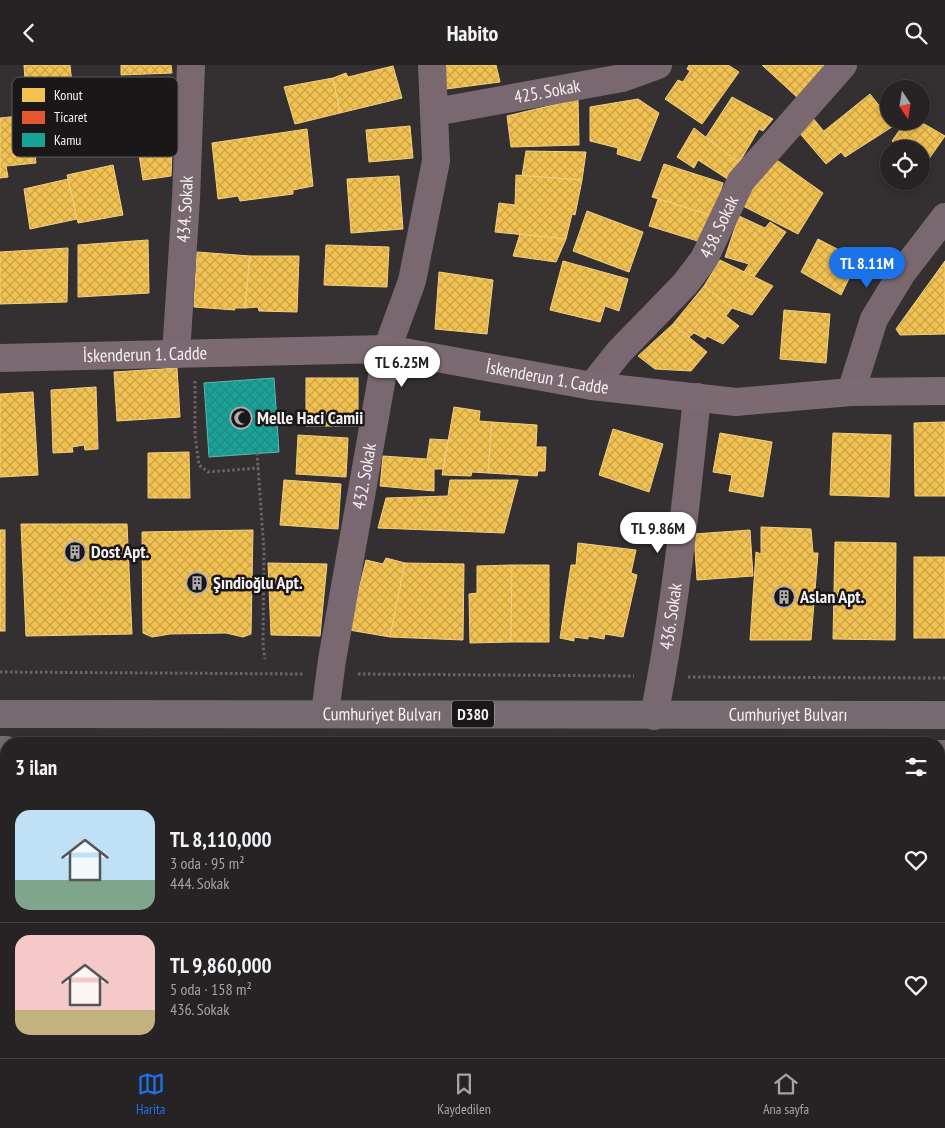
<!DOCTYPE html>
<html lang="tr">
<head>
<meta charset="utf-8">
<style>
	body { margin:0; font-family:"PT Sans Narrow",sans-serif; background:#2f2b2d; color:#f1f3f6; height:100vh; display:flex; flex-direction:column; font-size:19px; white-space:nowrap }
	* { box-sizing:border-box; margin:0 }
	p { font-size:16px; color:#a4a4a7 }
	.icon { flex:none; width:28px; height:28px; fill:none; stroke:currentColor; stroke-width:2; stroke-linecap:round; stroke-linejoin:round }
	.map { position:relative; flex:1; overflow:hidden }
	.drawer { position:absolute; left:0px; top:672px; width:945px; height:321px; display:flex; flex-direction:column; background:#272325; border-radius:20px 20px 0 0; box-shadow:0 2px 8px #0003,0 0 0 1px #434042 }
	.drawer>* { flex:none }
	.needle { width:32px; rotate:168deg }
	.fabs { position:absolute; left:880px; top:15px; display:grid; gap:10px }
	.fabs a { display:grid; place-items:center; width:50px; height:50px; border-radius:50%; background:#272325; box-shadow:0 2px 8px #0003,0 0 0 1px #434042; font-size:25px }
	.price { position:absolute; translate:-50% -42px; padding:0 11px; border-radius:18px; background:#fff; color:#222; font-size:16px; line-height:32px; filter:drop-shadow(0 1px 2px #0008) }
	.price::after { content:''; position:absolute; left:50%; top:30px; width:15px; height:11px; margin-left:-8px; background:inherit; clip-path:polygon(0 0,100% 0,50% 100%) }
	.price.on { background:#1a73e8; color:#fff }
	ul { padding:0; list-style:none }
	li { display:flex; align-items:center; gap:15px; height:125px; padding:0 15px }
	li+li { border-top:1px solid #434042 }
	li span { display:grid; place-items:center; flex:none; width:140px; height:100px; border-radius:15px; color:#555 }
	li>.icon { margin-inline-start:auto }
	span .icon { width:60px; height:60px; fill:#fffc; stroke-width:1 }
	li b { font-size:21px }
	h2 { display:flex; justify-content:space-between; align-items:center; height:60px; padding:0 15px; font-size:21px }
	header { display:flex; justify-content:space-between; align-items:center; height:65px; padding:0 15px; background:#272325; font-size:22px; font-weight:600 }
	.menu { display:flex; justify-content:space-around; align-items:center; height:70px; border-top:1px solid #434042; background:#272325; font-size:14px; color:#a4a4a7 }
	.menu a { display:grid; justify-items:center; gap:2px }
	.menu .on { color:#1a73e8 }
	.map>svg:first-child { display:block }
	.homes { fill:url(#homes-cross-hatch); stroke:#f3cf80 }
	.shops { fill:url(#shops-cross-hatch); stroke:#e98569 }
	.public { fill:url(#public-cross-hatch); stroke:#5abab3 }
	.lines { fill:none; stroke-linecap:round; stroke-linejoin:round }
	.path { stroke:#6e6368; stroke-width:3; stroke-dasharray:2.5 2.5; stroke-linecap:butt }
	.street { stroke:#796870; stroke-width:28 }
	.secondary { stroke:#7b6a72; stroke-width:28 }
	.primary { stroke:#756a6f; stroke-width:28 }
	.labels { text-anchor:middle; stroke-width:5; stroke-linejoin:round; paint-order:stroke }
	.shield { fill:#1a1719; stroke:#b3b0b2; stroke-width:1 }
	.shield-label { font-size:16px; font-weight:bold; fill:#f5f1f3 }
	.street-label { font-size:18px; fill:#f5f1f3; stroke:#1a1719 }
	.poi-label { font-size:18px; font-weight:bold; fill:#f5f1f3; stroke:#1a1719; text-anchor:start }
	.key { fill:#1a1719; stroke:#5c585a; stroke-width:1 }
	.key-label { font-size:14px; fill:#f5f1f3 }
</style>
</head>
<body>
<header><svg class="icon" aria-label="back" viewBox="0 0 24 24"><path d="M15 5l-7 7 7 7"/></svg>Habito<svg class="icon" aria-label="search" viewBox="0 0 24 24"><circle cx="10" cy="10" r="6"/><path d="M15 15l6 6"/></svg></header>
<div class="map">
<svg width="945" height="993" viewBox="0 0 945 993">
	<defs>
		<pattern id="homes-cross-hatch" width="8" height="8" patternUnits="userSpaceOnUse" patternTransform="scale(1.25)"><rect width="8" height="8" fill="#f2c14e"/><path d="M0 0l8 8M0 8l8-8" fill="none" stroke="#c8a34d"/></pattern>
		<pattern id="shops-cross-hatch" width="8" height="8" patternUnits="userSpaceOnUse" patternTransform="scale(1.25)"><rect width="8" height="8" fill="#e4572e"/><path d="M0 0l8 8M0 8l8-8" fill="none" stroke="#ae5237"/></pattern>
		<pattern id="public-cross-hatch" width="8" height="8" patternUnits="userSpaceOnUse" patternTransform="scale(1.25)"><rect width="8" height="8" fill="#17a398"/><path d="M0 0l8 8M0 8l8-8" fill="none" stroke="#268880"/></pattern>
	</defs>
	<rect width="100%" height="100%" fill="#342f31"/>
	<g class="homes">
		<polygon points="24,0 70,0 73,28 26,32"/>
		<polygon points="121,0 171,0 172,8 121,10"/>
		<polygon points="442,0 496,0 500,17 446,24"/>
		<polygon points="689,0 728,0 739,7 702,59 665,34 678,15 683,17 690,6 687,4"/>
		<polygon points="762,0 833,0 799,34"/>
		<polygon points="393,1 402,33 340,48 333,13 346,8 348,12"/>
		<polygon points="333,13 340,48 295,59 284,22"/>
		<polygon points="870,29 889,53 889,56 895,60 845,92 824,66"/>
		<polygon points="732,32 773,54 763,66 759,64 739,98 706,72"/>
		<polygon points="578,34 579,80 511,82 507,51"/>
		<polygon points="638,34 659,48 640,96 617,89 618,83 590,76 590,42"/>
		<polygon points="174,35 171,111 143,115 131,38"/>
		<polygon points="30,50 36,98 6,101 8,112 0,113 0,53"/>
		<polygon points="812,52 841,87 826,99 797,65"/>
		<polygon points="906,56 919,56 945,71 926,98 921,95 921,84 904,84 892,76"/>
		<polygon points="410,61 413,93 369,97 366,65"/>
		<polygon points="694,63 739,98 729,115 698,95 694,103 677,92"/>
		<polygon points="307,64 313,121 293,125 293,129 240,136 238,131 218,134 212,78"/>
		<polygon points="526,86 586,87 582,115 522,111"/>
		<polygon points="771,91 823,128 798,169 739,139"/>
		<polygon points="664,99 723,118 713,151 652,132"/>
		<polygon points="113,100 123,150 78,158 67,110"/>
		<polygon points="516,110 582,115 575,150 572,149 566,174 495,167 499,138 515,140"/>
		<polygon points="399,111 403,164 351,168 347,114"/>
		<polygon points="68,114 77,154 30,164 24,124"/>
		<polygon points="658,134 713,151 704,178 649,161"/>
		<polygon points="587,146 643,167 629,207 573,186"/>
		<polygon points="739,151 765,163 770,157 786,167 754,212 744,207 749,199 725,192"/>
		<polygon points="520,169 566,174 556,197 513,191"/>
		<polygon points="818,174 858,195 841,230 801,207"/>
		<polygon points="148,175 149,228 78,232 78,180"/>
		<polygon points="326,180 389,182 387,222 324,220"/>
		<polygon points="68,183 67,237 0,239 0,187"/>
		<polygon points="197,187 250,191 245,243 234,243 235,245 194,242"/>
		<polygon points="250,191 299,191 297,247 259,246 258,242 245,243"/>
		<polygon points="720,195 773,221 752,250 732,243 704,221"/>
		<polygon points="563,196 628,214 619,246 605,241 600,257 550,245"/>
		<polygon points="945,196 945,269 900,270 896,264"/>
		<polygon points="439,207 493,215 487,269 435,264"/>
		<polygon points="704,221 732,243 726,251 739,261 723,279 707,271 705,274 694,268 689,272 673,259"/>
		<polygon points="784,245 830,249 826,298 780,294"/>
		<polygon points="673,259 707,287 691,306 655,304 638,291"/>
		<polygon points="177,303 180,352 117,356 114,307"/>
		<rect x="306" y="313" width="52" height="48"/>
		<polygon points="96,322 98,384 85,385 84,380 72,382 73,387 53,388 51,325"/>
		<polygon points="33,327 38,410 0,412 0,329"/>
		<polygon points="454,342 480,346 479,356 492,357 488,408 472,407 471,411 442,410"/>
		<polygon points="492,357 537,360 536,382 546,382 545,406 538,406 537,411 488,408"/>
		<polygon points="945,357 945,431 915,431 914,358"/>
		<polygon points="613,364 663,379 649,427 599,410"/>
		<polygon points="720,368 772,377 763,432 729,426 732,410 713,407"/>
		<polygon points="833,368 891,370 889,432 830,430"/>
		<polygon points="298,370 348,373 346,412 296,409"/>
		<polygon points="430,374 448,375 443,404 434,404 434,426 380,421 383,391 427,394"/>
		<polygon points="189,387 190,433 148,433 148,388"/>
		<polygon points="284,415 341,419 338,464 280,460"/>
		<polygon points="450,415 518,415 504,468 378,463 386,433 448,431"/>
		<polygon points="21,459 127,459 132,569 26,571"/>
		<polygon points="761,462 811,464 813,488 818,488 811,575 750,575 756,487 761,489"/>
		<rect x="0" y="465" width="5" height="101"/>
		<polygon points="253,465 251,569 243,572 226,568 170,569 152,572 143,568 142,467"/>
		<polygon points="750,465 753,511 697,515 694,469"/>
		<polygon points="835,477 896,478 895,575 833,574"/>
		<polygon points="578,478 636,485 631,508 637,510 623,572 605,569 604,574 588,571 588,574 574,572 574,576 560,573 571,500 576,500"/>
		<rect x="914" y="492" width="31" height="81"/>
		<polygon points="386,493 405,498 390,572 349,565 366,495 383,499"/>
		<polygon points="268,498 327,499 320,571 271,570"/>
		<polygon points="405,498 464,499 463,575 390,572"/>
		<polygon points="512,500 511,577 470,578 469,529 477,528 477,501"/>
		<polygon points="512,500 549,500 549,577 511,577"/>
		<rect x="939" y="868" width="6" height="76"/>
		<rect x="0" y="898" width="6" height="51"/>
	</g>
	<rect class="shops" x="939" y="757" width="6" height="85"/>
	<polygon class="public" points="274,313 279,387 209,392 204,318"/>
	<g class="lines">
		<g class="path">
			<polyline points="195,316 195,370 199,400 208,407 259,403"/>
			<polyline points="257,388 264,486 263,581 265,594"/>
			<polyline points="0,607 304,609"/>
			<polyline points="358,609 634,611"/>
			<polyline points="688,612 945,613"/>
		</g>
		<g class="street">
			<path id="s1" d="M435 47 622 13 658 0"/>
			<path id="s2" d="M176 289 186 134 191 0"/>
			<path id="s3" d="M592 321 619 287 685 219 704 194 741 116 843 0"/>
			<polyline points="851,327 874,254 902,208 945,152"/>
			<path id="s4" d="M325 648 332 595 387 284 412 216 436 96 432 0"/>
			<path id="s5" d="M654 651C675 545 686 439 697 332"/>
			<polyline points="71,988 72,993"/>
		</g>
		<g class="secondary">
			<path id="s6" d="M0 293 387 284 592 321 736 337 851 327 945 326"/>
			<polyline points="0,974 6,974"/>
			<polyline points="939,977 945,977"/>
			<polyline points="850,993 851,988"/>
		</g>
		<g class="primary">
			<path id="s7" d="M0 649 945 650"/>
			<polyline points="0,685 6,685"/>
			<polyline points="939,689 945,689"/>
		</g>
	</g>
	<defs>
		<g id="mosque-ring" transform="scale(1.125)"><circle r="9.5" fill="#1a1719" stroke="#b1adaf" stroke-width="1.5"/><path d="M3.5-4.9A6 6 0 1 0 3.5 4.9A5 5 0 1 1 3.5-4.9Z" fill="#b1adaf"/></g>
		<g id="building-ring" transform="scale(1.125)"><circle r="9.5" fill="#1a1719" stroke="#b1adaf" stroke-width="1.5"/><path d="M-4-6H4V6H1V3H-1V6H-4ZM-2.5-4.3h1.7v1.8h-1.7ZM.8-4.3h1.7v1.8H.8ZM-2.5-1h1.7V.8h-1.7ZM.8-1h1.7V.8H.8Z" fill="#b1adaf"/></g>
	</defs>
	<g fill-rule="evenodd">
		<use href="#mosque-ring" x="241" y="353"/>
		<use href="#building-ring" x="75" y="487"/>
		<use href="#building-ring" x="197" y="518"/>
		<use href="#building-ring" x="784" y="532"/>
	</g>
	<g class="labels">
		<rect class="shield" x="452" y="635.5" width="42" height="27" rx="4"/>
		<g class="shield-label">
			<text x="473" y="655">D380</text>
		</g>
		<g class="street-label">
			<text dy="6" stroke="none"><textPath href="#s1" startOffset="114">425. Sokak</textPath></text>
			<text dy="6" stroke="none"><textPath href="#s2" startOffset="145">434. Sokak</textPath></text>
			<text dy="6" stroke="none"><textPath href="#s3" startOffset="205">438. Sokak</textPath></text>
			<text dy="6" stroke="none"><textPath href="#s6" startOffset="145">İskenderun 1. Cadde</textPath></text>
			<text dy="6" stroke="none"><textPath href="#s6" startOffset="550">İskenderun 1. Cadde</textPath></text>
			<text dy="6" stroke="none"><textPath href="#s4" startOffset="240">432. Sokak</textPath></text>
			<text dy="6" stroke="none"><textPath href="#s5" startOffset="101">436. Sokak</textPath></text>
			<text dy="6" stroke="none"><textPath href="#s7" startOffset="382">Cumhuriyet Bulvarı</textPath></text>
			<text dy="6" stroke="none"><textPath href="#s7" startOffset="788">Cumhuriyet Bulvarı</textPath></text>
		</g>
		<g class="poi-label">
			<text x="257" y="359">Melle Haci Camii</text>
			<text x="91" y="493">Dost Apt.</text>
			<text x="213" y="524">Şındioğlu Apt.</text>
			<text x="800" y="538">Aslan Apt.</text>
		</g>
	</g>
	<rect x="12" y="12" width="166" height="80" rx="8" class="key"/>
	<rect x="22" y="23" width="23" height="14" fill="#f2c14e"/>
	<rect x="22" y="46" width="23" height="13" fill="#e4572e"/>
	<rect x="22" y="68" width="23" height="14" fill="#17a398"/>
	<g class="key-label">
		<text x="54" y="35">Konut</text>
		<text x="54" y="57">Ticaret</text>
		<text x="54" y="80">Kamu</text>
	</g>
</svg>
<div class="fabs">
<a><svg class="needle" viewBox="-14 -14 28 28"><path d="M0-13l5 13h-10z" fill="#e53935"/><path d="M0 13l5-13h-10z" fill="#a4a4a7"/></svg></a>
<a><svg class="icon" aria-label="locate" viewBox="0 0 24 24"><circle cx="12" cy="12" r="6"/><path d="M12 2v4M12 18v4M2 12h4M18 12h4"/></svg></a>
</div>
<b class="price on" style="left:867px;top:224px">TL 8.11M</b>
<b class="price" style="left:402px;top:323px">TL 6.25M</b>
<b class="price" style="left:658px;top:489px">TL 9.86M</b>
<section class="drawer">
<h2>3 ilan<svg class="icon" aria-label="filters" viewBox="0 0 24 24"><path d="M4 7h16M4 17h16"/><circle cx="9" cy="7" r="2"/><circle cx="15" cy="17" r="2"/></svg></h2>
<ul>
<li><span style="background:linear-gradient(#bfe0f5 70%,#7fa58c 0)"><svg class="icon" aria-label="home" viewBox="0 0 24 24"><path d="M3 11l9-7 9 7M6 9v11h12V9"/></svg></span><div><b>TL 8,110,000</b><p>3 oda · 95 m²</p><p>444. Sokak</p></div><svg class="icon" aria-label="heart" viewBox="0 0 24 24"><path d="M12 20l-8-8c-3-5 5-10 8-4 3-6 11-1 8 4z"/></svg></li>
<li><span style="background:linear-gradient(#f6c9c9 75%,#c2b280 0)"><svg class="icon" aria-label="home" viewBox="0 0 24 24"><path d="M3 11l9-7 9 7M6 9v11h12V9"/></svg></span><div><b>TL 9,860,000</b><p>5 oda · 158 m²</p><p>436. Sokak</p></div><svg class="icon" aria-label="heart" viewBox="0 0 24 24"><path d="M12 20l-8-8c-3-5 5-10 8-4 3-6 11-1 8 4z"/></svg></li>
</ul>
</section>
</div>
<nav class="menu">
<a class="on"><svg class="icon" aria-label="map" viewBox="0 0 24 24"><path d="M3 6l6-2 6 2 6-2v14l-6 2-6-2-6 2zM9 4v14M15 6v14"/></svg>Harita</a>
<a><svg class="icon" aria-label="saved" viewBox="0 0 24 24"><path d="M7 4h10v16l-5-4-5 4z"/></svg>Kaydedilen</a>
<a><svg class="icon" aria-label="home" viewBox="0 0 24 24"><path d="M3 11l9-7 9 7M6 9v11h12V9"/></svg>Ana sayfa</a>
</nav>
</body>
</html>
